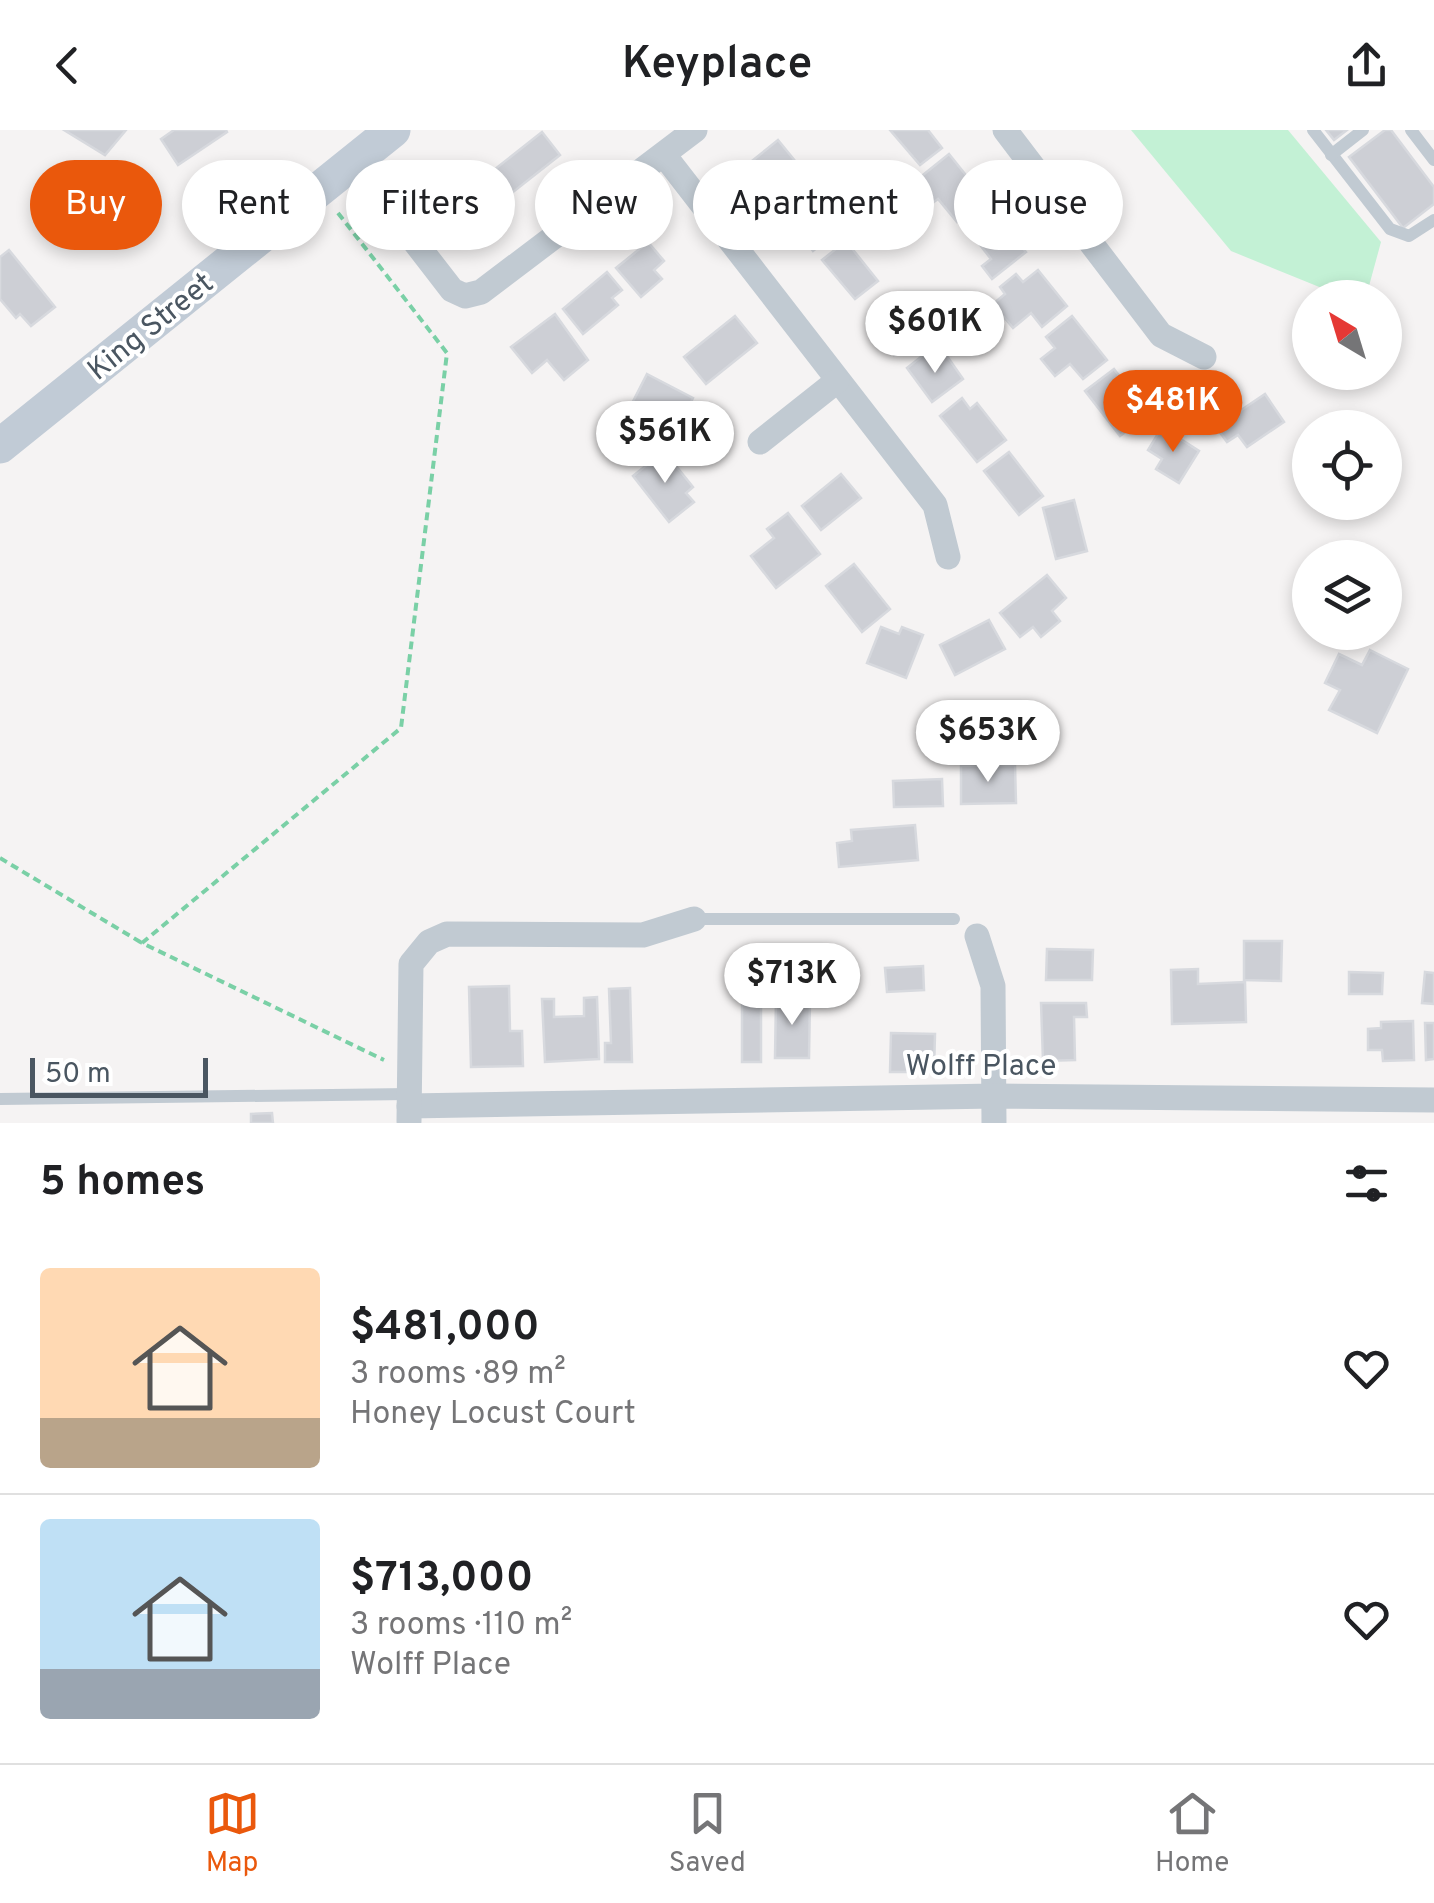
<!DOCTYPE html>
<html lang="en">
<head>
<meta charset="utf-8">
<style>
	body { margin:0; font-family:Overpass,sans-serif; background:#f2f2f2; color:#202124; height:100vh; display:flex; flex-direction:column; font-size:38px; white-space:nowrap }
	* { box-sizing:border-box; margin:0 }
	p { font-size:32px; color:#757577 }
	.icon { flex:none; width:55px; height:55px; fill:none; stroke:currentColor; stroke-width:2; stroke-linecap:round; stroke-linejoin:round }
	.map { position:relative; height:993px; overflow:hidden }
	.sheet { display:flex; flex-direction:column; background:#fff; flex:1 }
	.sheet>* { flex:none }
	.banner { position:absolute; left:30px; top:30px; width:1375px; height:90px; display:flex; gap:20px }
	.needle { width:65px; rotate:322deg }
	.tools { position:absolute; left:1292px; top:150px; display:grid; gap:20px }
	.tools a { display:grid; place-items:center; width:110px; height:110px; border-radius:50%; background:#fff; box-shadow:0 5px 15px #0003; font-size:50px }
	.scale { position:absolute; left:30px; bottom:25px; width:178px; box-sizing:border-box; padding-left:10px; border:5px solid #4a5661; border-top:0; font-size:28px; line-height:35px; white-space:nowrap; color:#4a5661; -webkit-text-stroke:8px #fff; paint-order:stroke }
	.price { position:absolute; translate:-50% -85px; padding:0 22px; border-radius:35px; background:#fff; color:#222; font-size:32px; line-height:65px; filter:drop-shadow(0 2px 5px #0008) }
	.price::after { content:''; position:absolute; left:50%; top:60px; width:30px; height:22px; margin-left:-15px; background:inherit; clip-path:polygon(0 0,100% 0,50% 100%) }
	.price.selected { background:#ea580c; color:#fff }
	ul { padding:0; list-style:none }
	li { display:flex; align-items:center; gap:30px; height:250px; padding:0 40px }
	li+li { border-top:2px solid #e0e0e0 }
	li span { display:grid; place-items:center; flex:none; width:280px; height:200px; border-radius:10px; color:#555 }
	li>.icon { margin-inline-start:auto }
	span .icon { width:120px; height:120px; fill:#fffc; stroke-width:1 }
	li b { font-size:42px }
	h2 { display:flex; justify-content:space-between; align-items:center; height:120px; padding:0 40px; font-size:42px }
	.pill { padding:0 35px; border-radius:45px; background:#fff; box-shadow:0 5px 15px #0003; font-size:35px; line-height:90px }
	.pill.selected { background:#ea580c; color:#fff }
	header { display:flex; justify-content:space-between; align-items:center; height:130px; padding:0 40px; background:#fff; font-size:45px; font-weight:600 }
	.tab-bar { display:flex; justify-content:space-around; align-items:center; height:140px; border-top:2px solid #e0e0e0; background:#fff; font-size:28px; color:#757577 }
	.tab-bar a { display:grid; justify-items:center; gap:5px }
	.tab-bar .selected { color:#ea580c }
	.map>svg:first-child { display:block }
	.green { fill:#c3f1d5 }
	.building { fill:#cdcfd5; stroke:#d7d9de; stroke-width:2.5 }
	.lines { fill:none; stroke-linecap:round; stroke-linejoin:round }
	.path { stroke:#7ad0a6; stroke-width:4; stroke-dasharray:8 5; stroke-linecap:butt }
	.lane { stroke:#c1cad2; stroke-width:12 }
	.street { stroke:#c1cad2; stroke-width:25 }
	.secondary { stroke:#c1cbd6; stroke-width:35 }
	.labels { text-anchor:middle; stroke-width:8; stroke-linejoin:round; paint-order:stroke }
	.street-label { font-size:30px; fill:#4a5661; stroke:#fff }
</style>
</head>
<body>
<header><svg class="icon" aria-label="back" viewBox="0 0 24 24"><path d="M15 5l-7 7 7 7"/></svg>Keyplace<svg class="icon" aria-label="share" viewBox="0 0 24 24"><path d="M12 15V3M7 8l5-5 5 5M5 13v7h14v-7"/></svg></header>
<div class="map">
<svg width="1434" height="993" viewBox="0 0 1434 993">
	<rect width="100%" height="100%" fill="#f5f3f3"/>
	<polygon class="green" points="1131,0 1288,0 1381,112 1366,167 1344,167 1231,121"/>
	<g class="building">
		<polygon points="64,0 126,0 105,25"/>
		<polygon points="174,0 226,0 227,2 178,35 161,9"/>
		<polygon points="890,0 928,0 942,18 920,35"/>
		<polygon points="1326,0 1347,0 1334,10"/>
		<polygon points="1385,0 1391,0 1434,57 1434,74 1403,98 1349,27"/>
		<polygon points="542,2 560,25 489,81 483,72 460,91 443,69 466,51 471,58"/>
		<polygon points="778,10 796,32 785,41 792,50 773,65 747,35"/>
		<polygon points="949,24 985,69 957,92 938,69 931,74 913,53"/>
		<polygon points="825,49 847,77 833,88 841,98 813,121 776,73 805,51 811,59"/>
		<polygon points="990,77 1026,122 992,149 982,136 991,129 966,97"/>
		<polygon points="846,111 878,151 855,169 822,130"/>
		<polygon points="648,112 664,131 654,140 662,149 641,167 616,138"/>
		<polygon points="9,120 55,177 31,196 20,184 16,188 0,169 0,127"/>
		<polygon points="1038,140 1067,176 1042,197 1031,183 1013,198 993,174 1005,164 1000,157 1016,144 1023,152"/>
		<polygon points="607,142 622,160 612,168 618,175 583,204 563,179"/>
		<polygon points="896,165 924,202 894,225 868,187"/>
		<polygon points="555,184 588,230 564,250 547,230 532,243 511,217"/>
		<polygon points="735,186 757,213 706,254 684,227"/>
		<polygon points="1072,186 1107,230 1083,249 1070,234 1055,246 1041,229 1055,218 1046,207"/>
		<polygon points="927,222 936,235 947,226 963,249 932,272 907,238"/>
		<polygon points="1114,239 1149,284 1120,306 1085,261"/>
		<polygon points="647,244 693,268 681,291 670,285 656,313 621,295"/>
		<polygon points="1265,264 1284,292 1247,317 1238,305 1227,312 1216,297"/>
		<polygon points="962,268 970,279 977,273 1006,310 977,332 940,286"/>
		<polygon points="1162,297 1199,321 1179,353 1156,339 1162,329 1148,320"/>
		<polygon points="664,321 693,357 686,363 694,372 669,392 633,346"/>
		<polygon points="1009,322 1043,366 1019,385 984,341"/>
		<polygon points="841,344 861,368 821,400 802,376"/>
		<polygon points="1074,370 1087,421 1056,429 1043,378"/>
		<polygon points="788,383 820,424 776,458 751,426 774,408 767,399"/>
		<polygon points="854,434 890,479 862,502 826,456"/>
		<polygon points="1047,445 1066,468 1052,481 1060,491 1041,507 1033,497 1020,507 1000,483"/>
		<polygon points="989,490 1005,519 955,545 940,515"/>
		<polygon points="881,497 899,504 902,497 923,505 906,548 867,533"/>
		<polygon points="1370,520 1408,539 1377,603 1329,580 1340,560 1325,553 1339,524 1362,535"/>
		<polygon points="1015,635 1016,673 961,674 961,636"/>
		<polygon points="942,649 943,676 894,677 893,651"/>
		<polygon points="915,695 918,730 839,737 837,713 852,711 851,700"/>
		<polygon points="1244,811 1282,811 1281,851 1244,850"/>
		<polygon points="1047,819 1093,820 1092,850 1046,850"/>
		<polygon points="923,836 924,860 887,862 885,838"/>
		<polygon points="1198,839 1198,854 1245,852 1246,892 1172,894 1171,840"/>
		<polygon points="1349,842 1383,843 1382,864 1349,864"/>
		<polygon points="1425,842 1434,843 1434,874 1422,873"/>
		<polygon points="509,856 510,901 522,901 523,936 471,937 469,857"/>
		<polygon points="630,858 632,932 605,932 605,913 611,913 609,859"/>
		<polygon points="742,860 761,861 761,932 742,932"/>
		<polygon points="597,867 599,929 545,932 542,869 554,869 554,887 584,886 584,868"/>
		<polygon points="776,868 810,869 809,928 775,928"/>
		<polygon points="1041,873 1086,873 1087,887 1074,887 1075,930 1043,931"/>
		<polygon points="1413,891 1414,930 1383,931 1382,920 1368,920 1368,899 1381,898 1381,892"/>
		<polygon points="1425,893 1434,893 1434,929 1426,930"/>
		<polygon points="891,903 935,904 934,942 890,942"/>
		<polygon points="272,983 273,993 251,993 251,984"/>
	</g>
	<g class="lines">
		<g class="path">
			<polyline points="338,83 447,223 401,598 142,813 384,930"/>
			<polyline points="0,728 142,813"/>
		</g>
		<g class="lane">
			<polyline points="1313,0 1390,99 1409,106 1434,90"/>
			<polyline points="1411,0 1434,30"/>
			<polyline points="1331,25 1363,0"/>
			<polyline points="694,789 954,789"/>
			<polyline points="0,969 409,964"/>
		</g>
		<g class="street">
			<polyline points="1005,0 1161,205 1204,227"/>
			<polyline points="664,25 935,375 948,427"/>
			<polyline points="353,32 452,160 465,166 481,162 695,0"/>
			<polyline points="760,312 837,251"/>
			<polyline points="977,806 993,856 994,993"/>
			<polyline points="409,976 995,966 1434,970"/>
			<polyline points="409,991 411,834 429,812 447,804 643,805 694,789"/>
		</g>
		<polyline class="secondary" points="0,316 393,0"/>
	</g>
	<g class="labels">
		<g class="street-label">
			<text transform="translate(150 196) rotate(-39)" y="10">King Street</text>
			<text x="981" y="945">Wolff Place</text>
		</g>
	</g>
</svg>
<div class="tools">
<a><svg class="needle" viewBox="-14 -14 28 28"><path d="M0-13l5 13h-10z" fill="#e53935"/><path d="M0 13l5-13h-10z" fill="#757577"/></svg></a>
<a><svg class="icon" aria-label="locate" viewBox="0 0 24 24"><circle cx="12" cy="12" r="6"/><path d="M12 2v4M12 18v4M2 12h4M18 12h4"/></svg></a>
<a><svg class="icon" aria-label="layers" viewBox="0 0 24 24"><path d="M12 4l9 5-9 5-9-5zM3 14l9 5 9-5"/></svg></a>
</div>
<div class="scale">50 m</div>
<b class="price" style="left:935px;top:246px">$601K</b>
<b class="price selected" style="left:1173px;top:325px">$481K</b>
<b class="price" style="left:665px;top:356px">$561K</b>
<b class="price" style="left:988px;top:655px">$653K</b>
<b class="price" style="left:792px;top:898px">$713K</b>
<div class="banner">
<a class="pill selected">Buy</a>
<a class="pill">Rent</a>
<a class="pill">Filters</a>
<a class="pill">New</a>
<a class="pill">Apartment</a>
<a class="pill">House</a>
</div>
</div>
<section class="sheet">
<h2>5 homes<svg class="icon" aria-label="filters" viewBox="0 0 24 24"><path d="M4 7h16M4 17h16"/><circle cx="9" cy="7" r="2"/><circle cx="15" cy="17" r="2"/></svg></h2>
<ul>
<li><span style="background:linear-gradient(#ffd9b3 75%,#b9a48a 0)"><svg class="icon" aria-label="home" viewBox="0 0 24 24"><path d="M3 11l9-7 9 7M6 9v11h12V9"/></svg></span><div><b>$481,000</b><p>3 rooms · 89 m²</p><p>Honey Locust Court</p></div><svg class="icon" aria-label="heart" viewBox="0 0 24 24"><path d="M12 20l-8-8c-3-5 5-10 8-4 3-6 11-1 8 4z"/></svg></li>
<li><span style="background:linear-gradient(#bfe0f5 75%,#9aa5b1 0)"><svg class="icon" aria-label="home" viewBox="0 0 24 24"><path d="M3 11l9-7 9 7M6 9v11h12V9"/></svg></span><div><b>$713,000</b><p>3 rooms · 110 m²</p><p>Wolff Place</p></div><svg class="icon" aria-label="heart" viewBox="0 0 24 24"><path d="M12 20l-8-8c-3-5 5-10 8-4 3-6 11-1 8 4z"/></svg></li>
</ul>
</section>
<nav class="tab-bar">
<a class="selected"><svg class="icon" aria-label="map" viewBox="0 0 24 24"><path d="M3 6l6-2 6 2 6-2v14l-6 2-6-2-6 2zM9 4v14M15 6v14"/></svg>Map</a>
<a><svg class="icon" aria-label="saved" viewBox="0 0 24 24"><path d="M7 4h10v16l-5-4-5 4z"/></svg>Saved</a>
<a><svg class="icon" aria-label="home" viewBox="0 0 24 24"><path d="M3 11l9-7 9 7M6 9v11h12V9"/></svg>Home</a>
</nav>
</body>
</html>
